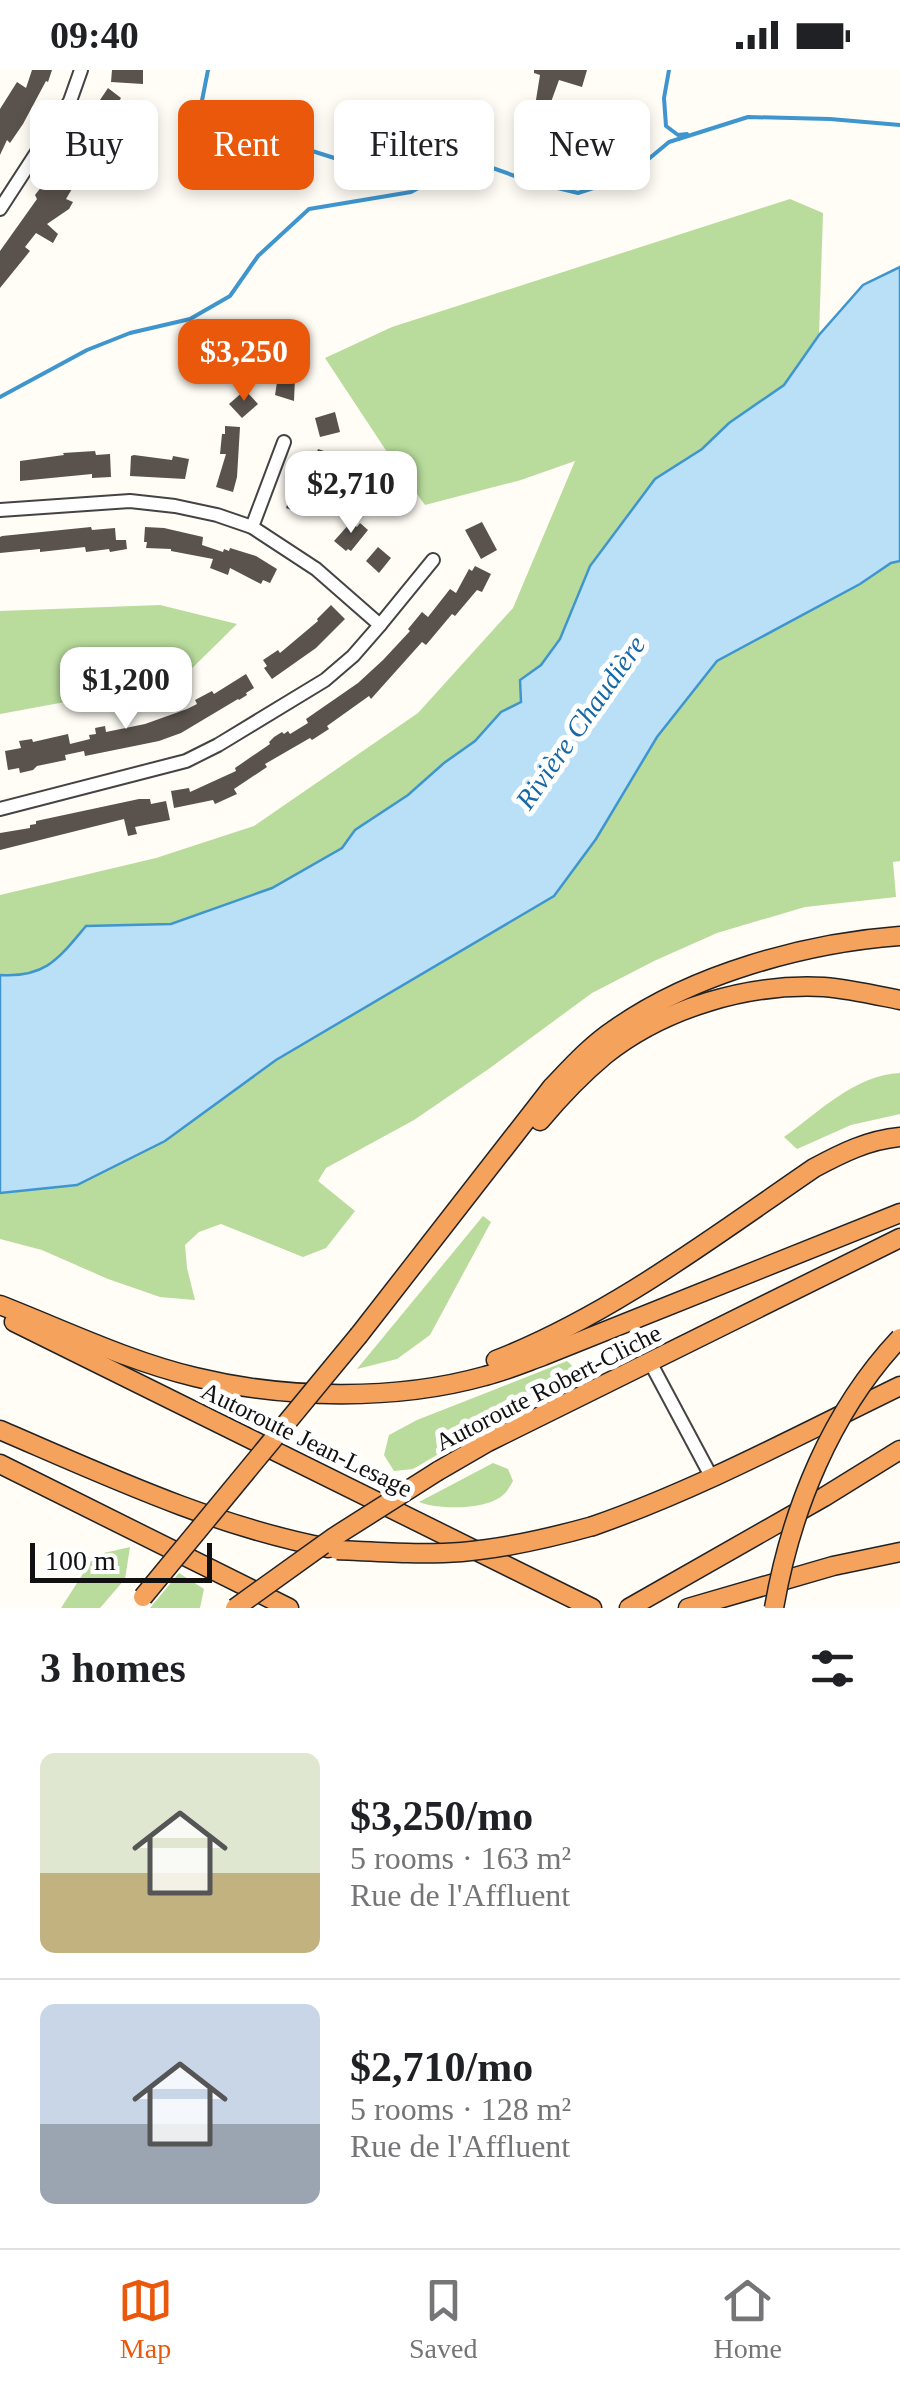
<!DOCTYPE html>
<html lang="en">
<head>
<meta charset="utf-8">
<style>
	body { margin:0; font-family:"Times New Roman",serif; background:#f6f6f6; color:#202124; height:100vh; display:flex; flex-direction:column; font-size:38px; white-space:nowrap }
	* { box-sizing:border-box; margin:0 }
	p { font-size:32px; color:#757577 }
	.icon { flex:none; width:55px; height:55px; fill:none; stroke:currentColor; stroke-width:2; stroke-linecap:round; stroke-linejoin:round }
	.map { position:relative; height:1538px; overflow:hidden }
	.details { display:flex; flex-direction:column; background:#fff; flex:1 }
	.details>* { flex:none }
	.top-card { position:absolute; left:30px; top:30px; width:840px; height:90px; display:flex; gap:20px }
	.scale { position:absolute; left:30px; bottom:25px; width:182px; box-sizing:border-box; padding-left:10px; border:5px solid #111; border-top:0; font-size:28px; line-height:35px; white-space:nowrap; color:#111; -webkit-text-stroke:8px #fff; paint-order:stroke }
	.price { position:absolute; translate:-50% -85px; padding:0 22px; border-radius:20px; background:#fff; color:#222; font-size:32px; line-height:65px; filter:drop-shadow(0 2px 5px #0008) }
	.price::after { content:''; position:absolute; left:50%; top:60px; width:30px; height:22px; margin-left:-15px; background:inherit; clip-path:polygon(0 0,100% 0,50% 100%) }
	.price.active { background:#ea580c; color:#fff }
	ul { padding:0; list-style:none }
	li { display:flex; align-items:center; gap:30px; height:250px; padding:0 40px }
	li+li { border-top:2px solid #e0e0e0 }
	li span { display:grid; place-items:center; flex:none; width:280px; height:200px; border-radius:15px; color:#555 }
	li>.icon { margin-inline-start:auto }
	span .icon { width:120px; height:120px; fill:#fffc; stroke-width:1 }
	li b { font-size:42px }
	h2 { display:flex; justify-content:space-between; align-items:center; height:120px; padding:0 40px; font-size:42px }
	.chip { padding:0 35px; border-radius:15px; background:#fff; box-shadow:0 5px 15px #0003; font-size:35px; line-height:90px }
	.chip.active { background:#ea580c; color:#fff }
	.status { display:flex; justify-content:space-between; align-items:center; height:70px; padding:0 50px; background:#fff; direction:ltr }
	.status svg { height:28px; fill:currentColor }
	.tab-bar { display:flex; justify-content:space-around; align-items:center; height:140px; border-top:2px solid #e0e0e0; background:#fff; font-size:28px; color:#757577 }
	.tab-bar a { display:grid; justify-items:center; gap:5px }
	.tab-bar .active { color:#ea580c }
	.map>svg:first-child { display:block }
	.forest { fill:#b9dc9c }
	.water { fill:#b9e0f7; stroke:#3f96cf; stroke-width:2.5 }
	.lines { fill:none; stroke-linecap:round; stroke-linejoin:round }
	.stream { stroke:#3f96cf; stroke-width:4 }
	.building { fill:#5a524d }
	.minor-casing { stroke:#444; stroke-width:16 }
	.highway-casing { stroke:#222; stroke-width:21 }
	.minor { stroke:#fff; stroke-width:12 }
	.highway { stroke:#f5a25d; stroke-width:18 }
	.highway-bridge-casing { stroke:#222; stroke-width:21; stroke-linecap:butt }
	.highway-bridge { stroke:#f5a25d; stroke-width:18 }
	.labels { text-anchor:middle; stroke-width:10; stroke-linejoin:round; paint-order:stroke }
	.street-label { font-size:25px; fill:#111; stroke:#fff }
	.water-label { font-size:28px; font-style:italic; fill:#1768a6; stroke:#fff }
</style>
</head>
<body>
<div class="status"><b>09:40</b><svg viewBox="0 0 49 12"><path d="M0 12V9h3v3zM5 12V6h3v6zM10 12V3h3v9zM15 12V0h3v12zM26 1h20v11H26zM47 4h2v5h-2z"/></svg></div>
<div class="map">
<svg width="900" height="1538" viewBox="0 0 900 1538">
	<rect width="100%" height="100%" fill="#fffdf5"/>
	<g class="forest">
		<path d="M790 129 823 143 819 265 784 315 729 353 702 379 655 409 590 496 560 569 541 595 520 610 521 632 501 642 475 671 444 693 408 725 355 760 342 778 272 818 171 854 86 856C58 889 47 908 0 905V825L156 788 254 756 418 643 513 538 575 391 521 410 425 435 393 391 325 288 392 257Z"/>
		<polygon points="900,491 900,791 893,792 896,827 805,837 717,863 654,891 592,923 490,998 414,1050 326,1098 318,1111 355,1141 326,1178 303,1187 221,1154 199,1162 185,1175 187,1198 195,1230 160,1227 108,1209 42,1180 0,1169 0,1123 77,1115 165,1071 276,990 554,826 596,769 657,667 717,591 860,514 891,493"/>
		<polygon points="160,535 237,554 179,611 0,644 0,541"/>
		<path d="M900 1003V1044L851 1055 797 1079 784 1067C819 1042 855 1005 900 1003Z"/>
		<polygon points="483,1146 491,1152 430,1265 397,1289 357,1299"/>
		<polygon points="567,1291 579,1302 413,1399 394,1401 384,1385 389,1365 417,1350"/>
		<path d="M493 1393 508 1399 513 1411C510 1416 508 1421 503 1425 487 1440 439 1440 419 1432Z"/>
		<polygon points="130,1477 125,1509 100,1538 61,1538 95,1485"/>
		<polygon points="179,1503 204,1519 200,1538 150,1538"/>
	</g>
	<path class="water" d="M900 197V491L891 493 860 514 717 591 657 667 596 769 554 826 276 990 165 1071 77 1115 0 1123V905C46 908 59 888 86 856L171 854 272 818 342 778 355 760 408 725 444 693 475 671 501 642 521 632 520 610 541 595 560 569 590 496 655 409 702 379 729 353 784 315 819 265 863 215Z"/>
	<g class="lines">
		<g class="stream">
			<polyline points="208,0 196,61 227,106 251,98 290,74 347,92 385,116 421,102 461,92"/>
			<polyline points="669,0 664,28 666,56 678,65 687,64"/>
			<polyline points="0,327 87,280 130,263 190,249 230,226 258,186 309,139 411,122 470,90 529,111 578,123 627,107 669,72 748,47 830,49 900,55"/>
		</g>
	</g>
	<g class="building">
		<polygon points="32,0 52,0 48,12 46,11 23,54 10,73 7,70 0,85 0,39 17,12 26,18"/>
		<polygon points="112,0 143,0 143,14 111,12"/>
		<polygon points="534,0 587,0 582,17 559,10 551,32 535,36 540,5 534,3"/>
		<polygon points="108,18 121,28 103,58 119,70 106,93 97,87 82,109 79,107 66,129 73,132 69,139 47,154 58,164 53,173 36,163 25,177 30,181 0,218 0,181 37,129 35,125 42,116 47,118 59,94 74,73 72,72 100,43 94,39"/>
		<polygon points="278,306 295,308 294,331 275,325"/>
		<polygon points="245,320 258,334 242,348 229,334"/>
		<polygon points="335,342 340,362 320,367 315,348"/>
		<polygon points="225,356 240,357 237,407 233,422 216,417 226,384 220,384 222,364 225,364"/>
		<polygon points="318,379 333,384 323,410 309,405"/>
		<polygon points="95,381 96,385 110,384 111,407 92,408 92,404 20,411 20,391 64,385 63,383"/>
		<polygon points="134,385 172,390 173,386 189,389 185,409 130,406 131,386"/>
		<polygon points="293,420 308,426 302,444 286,438"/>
		<polygon points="351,452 357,457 360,453 368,460 351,481 348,479 346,481 334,471"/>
		<polygon points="482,452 497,480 481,489 465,460"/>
		<polygon points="91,457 92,460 115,458 116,470 126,470 127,479 110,482 109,479 86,482 85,477 40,482 40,479 0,483 0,467 2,466"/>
		<polygon points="145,457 164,458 203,467 202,475 223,482 224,479 229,481 230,478 256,486 277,499 270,513 263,510 261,514 230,498 228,505 210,498 213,489 171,481 171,479 146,478 147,472 144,472"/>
		<polygon points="378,477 391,488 379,503 366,491"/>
		<polygon points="475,496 491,504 482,522 477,520 455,546 452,544 426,575 422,572 371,629 369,626 327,656 329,659 312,670 310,668 265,694 267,697 234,719 237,724 215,734 213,730 174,738 171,721 189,718 190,722 236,701 235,698 270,674 269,672 274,667 282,662 284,664 288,661 290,664 308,653 306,649 358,613 383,590 410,561 408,559 422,542 428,547 450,519 456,523 469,499 472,501"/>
		<polygon points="331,535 345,549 316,578 272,609 264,598 267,596 263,590 278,580 280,583 318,551 317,549"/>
		<polygon points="246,604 254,618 246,623 247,625 239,630 238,629 181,663 159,671 85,686 84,681 65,685 66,690 37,696 33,700 20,703 19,698 8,700 5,681 21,678 19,671 32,669 33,672 68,664 70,674 90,669 89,665 96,664 95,658 105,656 106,662 145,654 187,639 197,634 195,630 212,621 214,624"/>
		<polygon points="139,729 150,729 151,734 166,731 170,750 135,757 137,764 128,766 124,749 0,780 0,763 30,758 30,755 36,754 36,751"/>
	</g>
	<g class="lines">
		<g class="minor-casing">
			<g id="minor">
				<polyline points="0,139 70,31 81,0"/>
				<polyline points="0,440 130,431 175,436 217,445 252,457 316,499 380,555 353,586 325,610 218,675 186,691 0,739"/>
				<polyline points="252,457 284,372"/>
				<polyline points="380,555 433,490"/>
				<polyline points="650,1292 712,1408"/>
			</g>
		</g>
		<g class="highway-casing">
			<g id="highway">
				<path d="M540 1051C560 1027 581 1005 605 985 664 938 748 913 824 917 849 919 875 925 900 930"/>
				<path d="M0 1235C64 1260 128 1291 195 1307 285 1329 396 1331 485 1306 505 1301 524 1293 543 1286L900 1143"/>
				<polyline points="14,1252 592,1538"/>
				<path d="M359 1265 552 1017C572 996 591 975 615 959 693 904 805 873 900 866"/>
				<path d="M496 1290C611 1245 713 1167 814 1098 842 1083 868 1070 900 1067"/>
				<path d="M0 1360C107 1406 213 1456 328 1478"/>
				<polyline points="0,1394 289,1538"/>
				<polyline points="438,1401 488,1372 900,1168"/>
				<path d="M593 1456C699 1419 799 1365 900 1316"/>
				<polyline points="629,1538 824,1427 900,1380"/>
				<polyline points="688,1538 833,1496 900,1482"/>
			</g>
		</g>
		<use href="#minor" class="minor"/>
		<use href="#highway" class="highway"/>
		<g class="highway-bridge-casing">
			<g id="highway-bridge">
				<path d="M337 1480C378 1482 420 1485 462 1482 507 1478 550 1468 593 1456"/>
				<polyline points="143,1527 359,1265"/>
				<polyline points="235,1538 334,1467 438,1401"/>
				<path d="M774 1538C791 1440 831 1341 900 1268"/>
			</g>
		</g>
		<use href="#highway-bridge" class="highway-bridge"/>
	</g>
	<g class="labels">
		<g class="street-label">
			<text transform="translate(548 1317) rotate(-27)" y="9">Autoroute Robert-Cliche</text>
			<text transform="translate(307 1369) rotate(26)" y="9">Autoroute Jean-Lesage</text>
		</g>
		<g class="water-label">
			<text transform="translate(580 652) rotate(-55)" y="10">Rivière Chaudière</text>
		</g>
	</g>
</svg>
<div class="scale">100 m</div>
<b class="price active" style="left:244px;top:334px">$3,250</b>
<b class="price" style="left:351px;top:466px">$2,710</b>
<b class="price" style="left:126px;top:662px">$1,200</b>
<div class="top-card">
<a class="chip">Buy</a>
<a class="chip active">Rent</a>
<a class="chip">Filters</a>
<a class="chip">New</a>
</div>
</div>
<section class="details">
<h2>3 homes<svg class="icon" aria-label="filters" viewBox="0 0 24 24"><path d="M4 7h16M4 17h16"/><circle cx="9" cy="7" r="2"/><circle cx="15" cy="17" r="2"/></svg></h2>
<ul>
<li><span style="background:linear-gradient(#dfe7d0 60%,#c2b280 0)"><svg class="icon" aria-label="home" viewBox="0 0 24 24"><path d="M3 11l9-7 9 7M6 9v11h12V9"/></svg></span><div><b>$3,250/mo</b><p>5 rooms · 163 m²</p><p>Rue de l'Affluent</p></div></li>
<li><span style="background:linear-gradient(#c9d6e8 60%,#9aa5b1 0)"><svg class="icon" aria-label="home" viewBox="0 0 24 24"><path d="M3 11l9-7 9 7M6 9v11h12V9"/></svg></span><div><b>$2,710/mo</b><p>5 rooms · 128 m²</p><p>Rue de l'Affluent</p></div></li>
</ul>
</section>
<nav class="tab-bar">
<a class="active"><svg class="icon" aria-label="map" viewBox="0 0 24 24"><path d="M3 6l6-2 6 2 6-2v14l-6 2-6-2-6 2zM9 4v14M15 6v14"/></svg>Map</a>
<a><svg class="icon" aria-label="saved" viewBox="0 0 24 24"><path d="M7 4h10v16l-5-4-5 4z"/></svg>Saved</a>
<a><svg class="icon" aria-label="home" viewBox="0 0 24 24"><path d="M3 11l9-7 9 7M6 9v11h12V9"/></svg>Home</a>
</nav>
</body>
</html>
